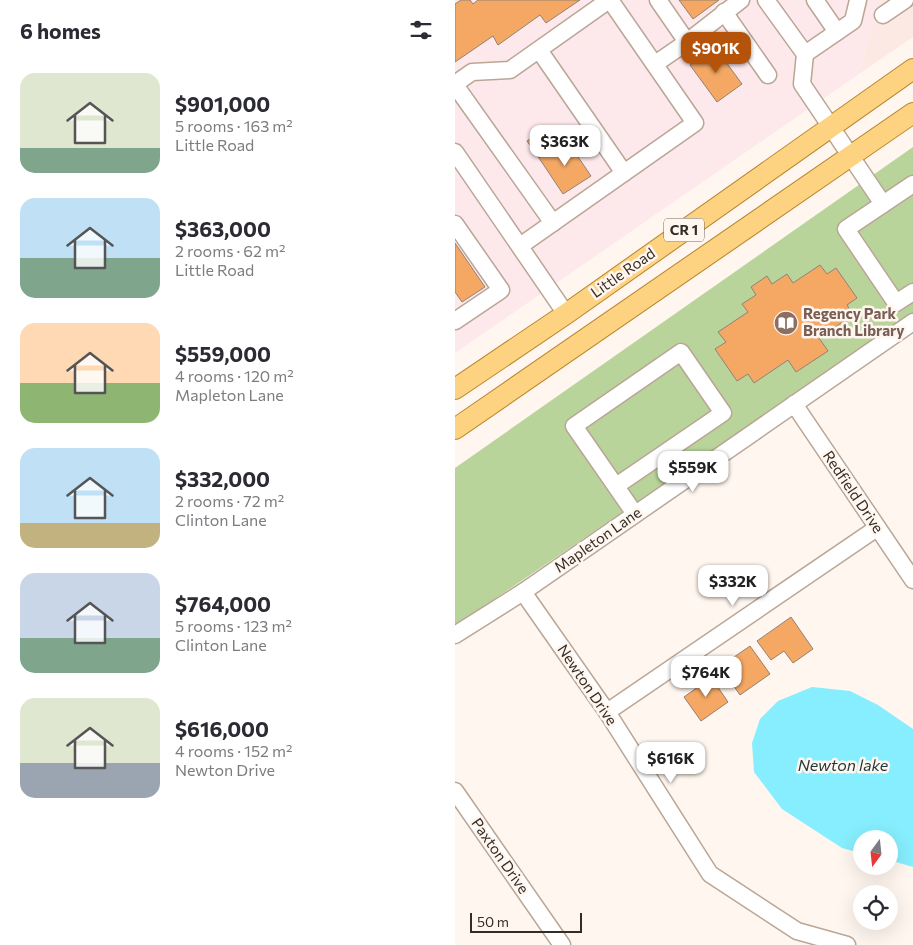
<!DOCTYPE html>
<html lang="en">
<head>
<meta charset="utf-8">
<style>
	body { margin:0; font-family:Commissioner,sans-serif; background:#f7f7f7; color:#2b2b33; height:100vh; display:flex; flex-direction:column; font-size:19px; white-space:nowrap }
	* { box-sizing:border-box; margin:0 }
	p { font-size:16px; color:#7c7c81 }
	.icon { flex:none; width:28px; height:28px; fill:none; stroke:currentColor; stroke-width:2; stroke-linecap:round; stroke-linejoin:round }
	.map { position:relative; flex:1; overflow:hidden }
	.details { display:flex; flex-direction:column; background:#fff; width:455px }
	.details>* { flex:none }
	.needle { width:32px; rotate:195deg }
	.controls { position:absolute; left:398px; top:830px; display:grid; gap:10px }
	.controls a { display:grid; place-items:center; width:45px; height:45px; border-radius:50%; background:#fff; box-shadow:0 5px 20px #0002; font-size:25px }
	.scale { position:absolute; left:15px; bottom:12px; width:112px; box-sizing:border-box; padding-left:5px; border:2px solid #342c26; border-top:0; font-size:14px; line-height:18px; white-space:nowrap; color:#342c26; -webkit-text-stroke:4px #fff6ef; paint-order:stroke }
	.price { position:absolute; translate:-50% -42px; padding:0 11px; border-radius:10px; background:#fff; color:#222; font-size:16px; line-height:32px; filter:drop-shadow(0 1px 2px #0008) }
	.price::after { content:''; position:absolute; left:50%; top:30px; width:15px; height:11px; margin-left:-8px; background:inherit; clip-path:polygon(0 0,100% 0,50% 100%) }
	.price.on { background:#b45309; color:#fff }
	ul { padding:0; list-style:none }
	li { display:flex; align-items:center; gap:15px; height:125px; padding:0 20px }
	li span { display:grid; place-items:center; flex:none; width:140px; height:100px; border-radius:15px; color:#555 }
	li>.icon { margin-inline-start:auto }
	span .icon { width:60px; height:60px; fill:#fffc; stroke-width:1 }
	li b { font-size:21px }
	h2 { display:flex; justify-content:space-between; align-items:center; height:60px; padding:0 20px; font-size:21px }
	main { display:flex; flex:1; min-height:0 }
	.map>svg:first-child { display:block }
	.commercial { fill:#fde8ec }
	.education { fill:#fde9e3 }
	.green { fill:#b9d49a }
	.water { fill:#86eefe }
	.building { fill:#f4a864; stroke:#948172 }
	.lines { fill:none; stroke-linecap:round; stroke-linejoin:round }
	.minor-casing { stroke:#baa696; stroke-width:19 }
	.major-casing { stroke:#b6842b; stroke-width:22 }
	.minor { stroke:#fff; stroke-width:16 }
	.major { stroke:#fdd281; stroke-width:20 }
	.labels { text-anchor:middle; stroke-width:5; stroke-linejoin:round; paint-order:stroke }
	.shield { fill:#fff6ef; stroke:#716962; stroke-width:1 }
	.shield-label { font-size:14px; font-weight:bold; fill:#342c26 }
	.street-label { font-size:15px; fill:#342c26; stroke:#fff6ef }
	.education-label { font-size:15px; font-weight:bold; fill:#785e54; stroke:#fff6ef; text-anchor:start }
	.water-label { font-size:16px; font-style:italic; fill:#1e3639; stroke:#fff6ef }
</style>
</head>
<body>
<main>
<section class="details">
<h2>6 homes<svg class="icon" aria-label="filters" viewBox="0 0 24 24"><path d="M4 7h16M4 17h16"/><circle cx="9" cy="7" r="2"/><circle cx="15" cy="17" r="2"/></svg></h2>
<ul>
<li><span style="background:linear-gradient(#dfe7d0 75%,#7fa58c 0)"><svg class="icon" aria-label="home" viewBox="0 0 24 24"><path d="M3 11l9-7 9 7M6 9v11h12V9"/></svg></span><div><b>$901,000</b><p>5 rooms · 163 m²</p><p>Little Road</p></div></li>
<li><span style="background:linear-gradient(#bfe0f5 60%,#7fa58c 0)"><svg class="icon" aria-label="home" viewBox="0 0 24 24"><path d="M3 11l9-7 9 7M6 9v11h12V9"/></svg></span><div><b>$363,000</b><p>2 rooms · 62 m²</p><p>Little Road</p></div></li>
<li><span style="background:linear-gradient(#ffd9b3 60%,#8fb573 0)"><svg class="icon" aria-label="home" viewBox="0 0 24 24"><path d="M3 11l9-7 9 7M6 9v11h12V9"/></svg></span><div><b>$559,000</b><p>4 rooms · 120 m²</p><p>Mapleton Lane</p></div></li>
<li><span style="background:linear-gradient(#bfe0f5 75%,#c2b280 0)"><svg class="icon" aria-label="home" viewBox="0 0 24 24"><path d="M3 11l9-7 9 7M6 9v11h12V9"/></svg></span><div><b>$332,000</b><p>2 rooms · 72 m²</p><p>Clinton Lane</p></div></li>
<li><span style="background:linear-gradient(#c9d6e8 65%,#7fa58c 0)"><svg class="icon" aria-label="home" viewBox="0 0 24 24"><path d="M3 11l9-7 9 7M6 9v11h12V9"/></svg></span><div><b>$764,000</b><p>5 rooms · 123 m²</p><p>Clinton Lane</p></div></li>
<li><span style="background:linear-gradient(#dfe7d0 65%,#9aa5b1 0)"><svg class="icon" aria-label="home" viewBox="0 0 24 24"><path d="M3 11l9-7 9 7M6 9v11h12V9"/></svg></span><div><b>$616,000</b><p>4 rooms · 152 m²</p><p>Newton Drive</p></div></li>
</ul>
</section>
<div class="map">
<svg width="458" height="945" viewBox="0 0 458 945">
	<rect width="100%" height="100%" fill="#fff6ef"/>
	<polygon class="commercial" points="0,0 425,0 404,74 0,353"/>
	<polygon class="education" points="425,0 458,0 458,37 404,74"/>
	<polygon class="green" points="458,147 458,314 0,626 0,468"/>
	<polygon class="water" points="357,687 395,691 423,705 458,729 458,867 434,860 434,839 406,839 406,853 387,848 327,809 299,772 297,743 305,719 323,701"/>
	<g class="building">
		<polygon points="6,0 15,0 18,4 23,0 125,0 91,23 85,15 43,45 38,36 0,62 0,4"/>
		<polygon points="224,0 264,0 238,19"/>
		<polygon points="260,47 287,84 262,102 235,65"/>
		<polygon points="84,133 96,150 84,158 72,141"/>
		<polygon points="111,139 136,176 108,194 84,158"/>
		<polygon points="0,243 30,287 7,302 0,292"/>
		<polygon points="365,265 372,274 381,268 402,298 392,305 398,315 364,338 373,351 341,372 333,360 299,383 293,374 282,381 260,349 271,342 263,332 293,312 287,304 301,295 296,287 312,276 317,284 332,274 338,283"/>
		<polygon points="336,617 358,649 338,663 329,651 316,660 302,641"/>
		<polygon points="295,646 315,674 285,695 269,672 283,663 279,657"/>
		<polygon points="254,674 273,702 246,721 229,697 247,684 244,681"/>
	</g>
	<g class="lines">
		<g class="minor-casing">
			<g id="minor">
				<polyline points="203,0 232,42 286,0"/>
				<polyline points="311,0 350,54 347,84 428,204"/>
				<polyline points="269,12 313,75"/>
				<polyline points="428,15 450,0"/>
				<polyline points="382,32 398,21 403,0"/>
				<polyline points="84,50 169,173"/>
				<polyline points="350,54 382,32 360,0"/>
				<polyline points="200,64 232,42"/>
				<polyline points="0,84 17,72 55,70 154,0"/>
				<polyline points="0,85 98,223"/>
				<polyline points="0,152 111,314"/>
				<polyline points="458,184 391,229 441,303 458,292"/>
				<polyline points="0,224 46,290 0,321"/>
				<polyline points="65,246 240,123 155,0"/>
				<polyline points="339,404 458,580"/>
				<polyline points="161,486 268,413 226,352 119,426 180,514"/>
				<polyline points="68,592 152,712 255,874 342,931 392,945"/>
				<polyline points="0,635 68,592 458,322"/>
				<polyline points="152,712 422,528"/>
				<polyline points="0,791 107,945"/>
			</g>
		</g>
		<g class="major-casing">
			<g id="major">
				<polyline points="0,389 111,314 458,69"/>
				<polyline points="0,429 458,113"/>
			</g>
		</g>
		<use href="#minor" class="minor"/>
		<use href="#major" class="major"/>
	</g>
	<defs>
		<g id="library-disc" transform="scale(1.25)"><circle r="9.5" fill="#8d6e63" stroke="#fff6ef"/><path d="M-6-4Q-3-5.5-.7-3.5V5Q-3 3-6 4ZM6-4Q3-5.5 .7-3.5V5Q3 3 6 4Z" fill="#fff"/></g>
	</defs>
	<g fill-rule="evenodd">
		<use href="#library-disc" x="331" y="323"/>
	</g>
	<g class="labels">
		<rect class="shield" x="209" y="218.5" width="40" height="23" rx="4"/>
		<g class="shield-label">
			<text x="229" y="235">CR 1</text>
		</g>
		<g class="street-label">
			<text transform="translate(168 273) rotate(-35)" y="5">Little Road</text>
			<text transform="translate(398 492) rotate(56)" y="5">Redfield Drive</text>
			<text transform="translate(143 540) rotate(-35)" y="5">Mapleton Lane</text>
			<text transform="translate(132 685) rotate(56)" y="5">Newton Drive</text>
			<text transform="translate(45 856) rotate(55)" y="5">Paxton Drive</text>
		</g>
		<g class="education-label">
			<text x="348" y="319">Regency Park<tspan x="348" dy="17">Branch Library</tspan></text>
		</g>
		<g class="water-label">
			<text x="388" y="771">Newton lake</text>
		</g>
	</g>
</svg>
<div class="controls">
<a><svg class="needle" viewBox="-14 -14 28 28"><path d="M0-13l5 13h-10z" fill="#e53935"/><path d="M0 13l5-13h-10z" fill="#7c7c81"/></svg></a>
<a><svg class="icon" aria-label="locate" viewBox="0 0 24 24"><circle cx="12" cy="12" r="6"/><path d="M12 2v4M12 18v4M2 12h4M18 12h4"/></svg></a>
</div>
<div class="scale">50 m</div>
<b class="price on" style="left:261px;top:74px">$901K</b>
<b class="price" style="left:110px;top:167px">$363K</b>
<b class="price" style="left:238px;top:493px">$559K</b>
<b class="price" style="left:278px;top:607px">$332K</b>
<b class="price" style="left:251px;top:698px">$764K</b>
<b class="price" style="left:216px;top:784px">$616K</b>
</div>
</main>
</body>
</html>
